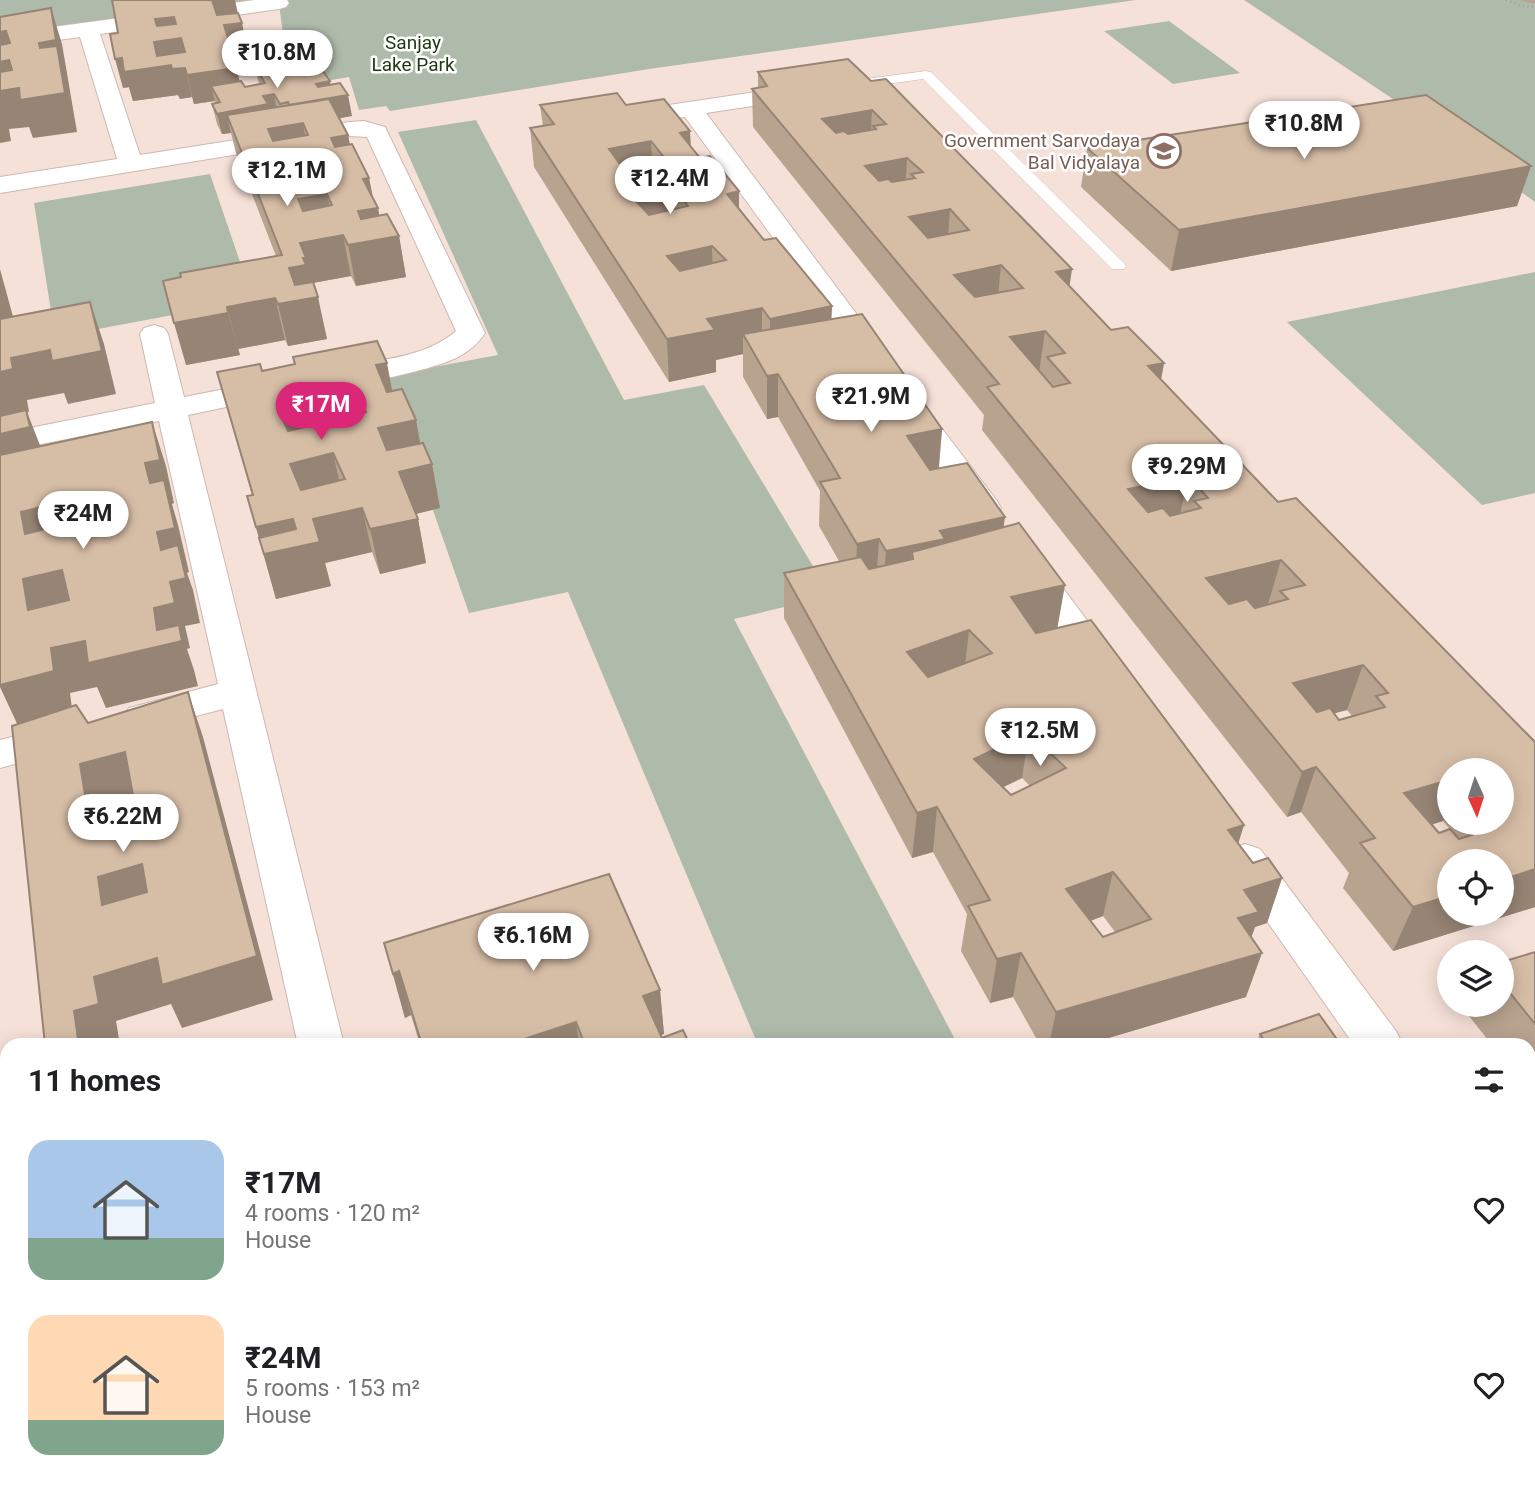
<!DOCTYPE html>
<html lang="en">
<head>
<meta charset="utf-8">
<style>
	body { margin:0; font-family:Roboto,sans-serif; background:#f2f2f2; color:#202124; height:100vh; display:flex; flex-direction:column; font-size:26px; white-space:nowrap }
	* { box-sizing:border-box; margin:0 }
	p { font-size:23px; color:#757577 }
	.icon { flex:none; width:38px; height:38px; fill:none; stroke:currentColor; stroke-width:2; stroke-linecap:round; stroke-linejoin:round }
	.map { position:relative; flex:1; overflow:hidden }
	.side { position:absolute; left:0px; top:1038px; width:1536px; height:450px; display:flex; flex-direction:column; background:#fff; border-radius:21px 21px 0 0; box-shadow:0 4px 18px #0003 }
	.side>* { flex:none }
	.needle { width:46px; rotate:177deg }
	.controls { position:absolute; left:1437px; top:758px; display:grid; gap:14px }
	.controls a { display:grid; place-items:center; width:77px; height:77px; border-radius:50%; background:#fff; box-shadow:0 4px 18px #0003; font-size:35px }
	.price { position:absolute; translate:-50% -60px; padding:0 16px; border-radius:24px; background:#fff; color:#222; font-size:23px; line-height:46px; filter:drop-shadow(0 2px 4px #0008) }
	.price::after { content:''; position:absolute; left:50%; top:42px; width:21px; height:16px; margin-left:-10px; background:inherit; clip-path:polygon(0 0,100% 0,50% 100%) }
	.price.selected { background:#db2777; color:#fff }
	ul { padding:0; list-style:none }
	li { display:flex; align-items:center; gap:21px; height:175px; padding:0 28px }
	li span { display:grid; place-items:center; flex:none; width:196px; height:140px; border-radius:21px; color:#555 }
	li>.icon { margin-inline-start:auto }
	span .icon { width:84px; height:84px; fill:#fffc; stroke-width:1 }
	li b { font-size:30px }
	h2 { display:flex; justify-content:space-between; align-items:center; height:84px; padding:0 28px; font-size:30px }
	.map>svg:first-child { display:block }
	.green { fill:#aebaaa }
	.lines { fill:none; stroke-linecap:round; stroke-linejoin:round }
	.service-casing { stroke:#cdb8b0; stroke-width:1 }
	.pedestrian-casing { stroke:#cdb8b0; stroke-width:2 }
	.minor-casing { stroke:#cdb8b0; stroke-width:2 }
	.path { stroke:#ad9d96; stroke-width:2.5; stroke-dasharray:1 3.5; stroke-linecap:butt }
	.service { fill:#fff; fill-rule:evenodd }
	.pedestrian { fill:#fff; fill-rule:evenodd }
	.minor { fill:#fff; fill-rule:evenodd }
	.wall { fill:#b8a38f; fill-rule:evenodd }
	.shaded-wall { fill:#968474 }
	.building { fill:#d6bda6; stroke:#968474; stroke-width:2; fill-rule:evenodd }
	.labels { text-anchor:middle; stroke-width:5; stroke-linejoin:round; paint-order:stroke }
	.far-park-label { font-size:19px; fill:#1e3911; stroke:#fff }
	.far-education-label { font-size:19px; fill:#785e54; stroke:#fff; text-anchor:end }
</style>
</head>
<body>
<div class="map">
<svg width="1535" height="1487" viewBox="0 0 1535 1487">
	<rect width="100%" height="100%" fill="#f6e1d8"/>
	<g class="green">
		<polygon points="0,0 1136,0 649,69 390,111 386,106 359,110 349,77 290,87 279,4 0,42"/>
		<polygon points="1244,0 1535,0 1535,202 1408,109"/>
		<polygon points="1169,21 1240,73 1173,84 1104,31"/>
		<polygon points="476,120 624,400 704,385 831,596 734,619 958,1045 758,1045 568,592 469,613 386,376 498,355 398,132"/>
		<polygon points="210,174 253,300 55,337 34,203"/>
		<polygon points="1535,272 1535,493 1482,505 1287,322"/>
	</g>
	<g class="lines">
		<g class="service-casing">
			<g id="service">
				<polygon points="926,71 931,72 1124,263 1126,266 1124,269 1112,269 923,79 858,88 851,84 858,80"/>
				<polygon points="0,1368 7,1371 7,1403 0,1400"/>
			</g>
		</g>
		<g class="pedestrian-casing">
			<polygon id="pedestrian" points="7,1119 7,1155 0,1157 0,1121"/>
		</g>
		<g class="minor-casing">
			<g id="minor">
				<path d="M255 0H287L289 3 286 7 279 9 100 34 140 155 349 122 364 121 385 127 485 333C478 344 468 352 456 358 431 370 351 389 325 382L321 376 325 370 336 367C376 360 424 359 456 331L367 137 349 136 0 193V177L117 159 80 37 0 48V34Z"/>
				<polygon points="803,85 811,87 814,92 811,97 706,113 885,352 890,358 885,364 875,367 865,364 685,117 669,119 661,117 657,112 661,107 669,105"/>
				<polygon points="154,325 164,328 168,334 184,397 277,379 288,382 292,388 288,394 188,415 344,1045 298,1045 223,709 142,730 129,726 123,717 129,708 218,684 159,421 0,452 0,434 155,403 140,334 144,328"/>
				<polygon points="910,398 921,401 997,501 1001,508 997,515 985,518 973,515 895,407 899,401"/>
				<polygon points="1029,556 1041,559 1116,659 1121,668 1116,677 1103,680 1090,677 1012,567 1017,559"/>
				<polygon points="67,723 81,726 86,736 81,746 0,768 0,740"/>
				<polygon points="1245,844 1260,849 1396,1031 1403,1045 1354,1045 1224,860 1230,849"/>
				<polygon points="1530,1225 1535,1226 1535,1279 1530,1276"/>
				<polygon points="1535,1283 1535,1333 1530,1335 1530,1285"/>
				<polygon points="337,1480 395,1480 398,1487 340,1487"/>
				<polygon points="1006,1480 1077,1480 1074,1487 1003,1487"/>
			</g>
		</g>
		<polyline class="path" points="1506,0 1521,6 1535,7"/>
		<use href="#service" class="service"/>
		<use href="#pedestrian" class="pedestrian"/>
		<use href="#minor" class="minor"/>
	</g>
	<g class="wall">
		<polygon points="1519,0 1535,0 1535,3 1531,3"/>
		<polygon points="238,13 248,51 232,53 239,81 245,87 259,84 255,67 272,74 330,81 330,85 352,116 339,118 348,135 350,145 369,178 373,199 378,208 379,216 399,236 406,277 356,286 351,276 313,283 327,339 288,346 285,340 238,349 240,355 186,365 181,277 276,256 236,153 231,133 222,134 217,124 212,104 215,103 215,101 194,104 192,97 180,99 178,95 133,101 129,87 123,88"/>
		<path d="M848 59 1111 330 1164 363 1161 380 1278 502 1535 742V907L1393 951 1343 888 1349 873 1301 812 1287 817 982 430 984 415 753 127 752 89 758 88V72ZM1347 710 1352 716 1339 720 1334 713ZM1449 770H1502V822H1449ZM1443 821 1459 839 1439 833 1431 825Z"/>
		<path d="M540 105H626L690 131 691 146 764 240 832 306 831 319 942 429 939 469 1003 527 1058 628 1238 843 1253 863 1282 878 1267 923 1255 927 1251 938 1246 997 1085 1045H1040L1013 997 990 1003 961 951 967 914 933 852 912 858 784 618V573L839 561 819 526 820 491 778 417 767 419 743 377V354L716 360V372L669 382 534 167 530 128 543 126ZM1022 778 1030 786 1011 795 1003 787ZM1103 916 1116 933 1103 937 1090 921Z"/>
		<polygon points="1087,148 1531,166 1517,206 1171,271 1081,187"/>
		<polygon points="293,357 392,391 416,420 420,443 432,464 440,508 416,514 418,519 426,563 380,574 372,552 325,563 331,586 276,599 247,496 252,495 217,372 262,371 294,364"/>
		<polygon points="384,943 660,990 664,1034 660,1035 662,1038 690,1045 420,1045 411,1015 405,1018"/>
		<polygon points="1535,952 1535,1099 1530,1092 1530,1045 1492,1045 1465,1011 1468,1004 1502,1004 1502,962"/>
		<polygon points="1260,1034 1341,1045 1256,1045"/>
		<polygon points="1373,1480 1530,1480 1535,1487 1377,1487"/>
	</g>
	<g class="shaded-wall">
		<polygon points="212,0 235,0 240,23 242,23 248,51 230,54 218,26"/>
		<polygon points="51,8 62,44 77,132 33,138 29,127 9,129 11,141 0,143 0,32 6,31 40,48 39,43"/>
		<polygon points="174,17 181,38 189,67 185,68 192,97 180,99 178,95 133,101 129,87 123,88 115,59 155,19"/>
		<polygon points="234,58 241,87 211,86 215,101 194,104 187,75 225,59"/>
		<polygon points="330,81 333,98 348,95 352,116 303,125 317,195 327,194 336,234 307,239 277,168 268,129 316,84"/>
		<polygon points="274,94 278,115 227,115 231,133 222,134 217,114 263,96"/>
		<polygon points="872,110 870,149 822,158 822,119"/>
		<polygon points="690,131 691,170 680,133"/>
		<polygon points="348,135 355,174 339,177 331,138"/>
		<polygon points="651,141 653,181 611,188 609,149"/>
		<polygon points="907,158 905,197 863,206 865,166"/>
		<polygon points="1531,166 1517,206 1171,271 1179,230"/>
		<polygon points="369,178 375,208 378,208 383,239 399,236 406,277 356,286 348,245 358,211 363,179"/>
		<polygon points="674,190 675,231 637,239 634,199"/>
		<polygon points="739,191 739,231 727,194"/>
		<polygon points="950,209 947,250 907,257 909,217"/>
		<polygon points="343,235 351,276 312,283 318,297 327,339 288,346 278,304 289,268 300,243"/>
		<polygon points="712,246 713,287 669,298 667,256"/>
		<polygon points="1001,265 997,307 951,316 954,275"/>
		<polygon points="0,269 15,324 90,302 104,344 116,394 68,404 64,393 27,400 29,412 27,412 43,453 0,481"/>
		<polygon points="1072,269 1066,311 1056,272"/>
		<polygon points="275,298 285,340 238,349 227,307"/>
		<polygon points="832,306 830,348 770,361 770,319"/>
		<polygon points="762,308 762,350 743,334 743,354 716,360 716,372 669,382 667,339 707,319"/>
		<polygon points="228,313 240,355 186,365 174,323"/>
		<polygon points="1045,331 1039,373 1010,337"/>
		<polygon points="387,363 395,406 385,408 376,365"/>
		<polygon points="1164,363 1156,406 1148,366"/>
		<polygon points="778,374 778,417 767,419 767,376"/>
		<polygon points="300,400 311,443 288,449 277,405"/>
		<polygon points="361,401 370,444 333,453 343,497 301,508 290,464 317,457 307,414"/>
		<polygon points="416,420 424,464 387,472 378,428"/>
		<polygon points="152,422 166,466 174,503 172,504 178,525 189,572 187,573 193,590 200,623 185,626 190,648 187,649 194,670 198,686 106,708 97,687 70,693 73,716 20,730 0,687 0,685 51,648 85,641 157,630 154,608 161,550 157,532 150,483 145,463"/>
		<polygon points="942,429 938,472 903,479 907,436"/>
		<polygon points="432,464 440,508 407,516 399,472"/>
		<polygon points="1188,476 1179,520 1120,533 1128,489"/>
		<polygon points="53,504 70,548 62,570 80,614 28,610 23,579 25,534 21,512"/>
		<polygon points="362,508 372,552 325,563 331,586 276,599 256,527 293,519 313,519"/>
		<polygon points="1005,517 999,562 913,559 912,552 909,590 883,596 886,551 940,531"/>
		<polygon points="418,519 426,563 380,574 370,529"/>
		<polygon points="879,539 876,584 855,588 857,544"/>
		<polygon points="1281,560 1268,604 1195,623 1206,578"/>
		<polygon points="1065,585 1057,630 1005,642 1011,597"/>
		<polygon points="969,630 964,675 903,697 907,652"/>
		<polygon points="1363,665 1347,710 1279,728 1293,683"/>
		<polygon points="188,692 203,737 273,1000 182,1028 171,1004 116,1021 120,1045 79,1045 74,1011 94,977 157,958"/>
		<polygon points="1029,733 1022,778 968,804 974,759"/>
		<polygon points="125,752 143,797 87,807 80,764"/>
		<polygon points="1316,767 1301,812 1287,817 1302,772"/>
		<polygon points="1449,780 1449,809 1443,821 1386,838 1404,793"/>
		<polygon points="937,807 933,852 912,858 917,813"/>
		<polygon points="1244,825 1230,870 1228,830"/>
		<polygon points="142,864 160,909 102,905 98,877"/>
		<polygon points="1535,869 1535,907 1393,951 1413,907 1449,896 1449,914 1502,914 1502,880"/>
		<polygon points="1113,872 1103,916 1057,934 1066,889"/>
		<polygon points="1282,878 1267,923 1255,927 1244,957 1223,963 1244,890"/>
		<polygon points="1021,953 1013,997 990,1003 997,959"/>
		<polygon points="1262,953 1246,997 1085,1045 1049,1045 1056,1012"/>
		<polygon points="399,971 411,1015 405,1018 393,974"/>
		<polygon points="660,990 664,1034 647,1039 643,996"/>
		<polygon points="576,1022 579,1045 506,1045"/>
		<polygon points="7,1260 7,1286 0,1288 0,1262"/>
		<polygon points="211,1480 225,1480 224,1487 210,1487"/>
		<polygon points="737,1480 831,1480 814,1487 719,1487"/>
	</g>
	<g class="building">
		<path d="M112 0H212L217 15 238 13 242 23 224 25 234 58 225 59 229 69 187 75 185 68 172 69 171 65 124 72 122 58 115 59 110 34 118 33ZM174 17 176 24 157 26 155 19ZM181 38 185 52 157 56 154 42Z"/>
		<polygon points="51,8 56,40 39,43 40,48 57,46 65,93 20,100 19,88 0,91 0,72 12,70 9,60 0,62 0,45 10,43 6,31 0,32 0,17"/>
		<path d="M848 59 871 81 886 79 1072 269 1056 272 1111 330 1128 327 1164 363 1148 366 1278 502 1296 498 1535 742V869L1502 880V861H1449V896L1413 907 1360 843 1375 838 1316 767 1302 772 987 387 999 384 752 89 767 86 758 72ZM872 110 886 124 873 126 876 129 848 134 844 131 836 133 822 119ZM907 158 923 172 911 174 915 178 892 182 888 179 879 181 865 166ZM950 209 969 230 928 238 909 217ZM1001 265 1023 288 975 297 954 275ZM1045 331 1065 353 1047 357 1070 383 1053 387 1010 337ZM1188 476 1208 498 1194 501 1201 508 1170 516 1163 508 1148 512 1128 489ZM1281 560 1305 585 1280 591 1288 599 1255 608 1247 599 1229 604 1206 578ZM1363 665 1388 693 1376 696 1385 707 1339 720 1330 708 1317 712 1293 683ZM1449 770H1502V822H1485L1490 829 1459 839 1450 829 1439 833 1404 793 1449 780Z"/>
		<polygon points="267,66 272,74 319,66 330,81 316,84 318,87 340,83 348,95 289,105 288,102 280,104 274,94 263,96 268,104 217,114 212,104 220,102 211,86 241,81 245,87 265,83 255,67"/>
		<path d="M617 93 626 105 664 99 690 131 680 133 700 158 710 156 739 191 727 194 764 240 776 238 832 306 770 319 762 308 707 319 715 330 667 339 530 128 554 124 540 105ZM651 141 663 156 619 163 609 149ZM674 190 688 206 649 215 634 199ZM712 246 726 260 680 271 667 256Z"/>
		<polygon points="1426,95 1531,166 1179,230 1087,148"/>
		<path d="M329 99 348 135 331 138 335 147 352 144 369 178 363 179 378 208 358 211 361 219 387 214 399 236 348 245 343 235 300 243 306 258H303L306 265 289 268 295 285 313 282 318 297 278 304 275 298 227 307 228 313 174 323 163 281 181 277 180 273 282 255 227 115ZM303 123 308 135 273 141 268 129ZM310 161 315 171 294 175 290 164ZM327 194 332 205 303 211 298 199Z"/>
		<polygon points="90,302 102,351 52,361 50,350 11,358 13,369 0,372 0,319"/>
		<polygon points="862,314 942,429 907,436 930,470 967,463 1005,517 940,531 945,539 886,551 879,539 857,544 820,482 840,478 778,374 767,376 743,334"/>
		<path d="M377 341 387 363 376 365 387 392 402 389 416 420 378 428 387 450 423 443 432 464 399 472 418 519 370 529 362 508 313 519 320 542 264 554 259 538 296 529 293 519 256 527 247 496 253 495 217 372 260 364 262 371 295 364 293 357ZM300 400 307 414 361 401 366 412 288 431 277 405ZM333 453 345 479 301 490 290 464Z"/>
		<polygon points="26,410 30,427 0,434 0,416"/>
		<path d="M152 422 160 460 145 463 150 483 164 480 175 528 157 532 161 550 178 545 186 578 170 582 175 603 154 608 157 630 179 625 182 641 88 663 85 641 51 648 54 671 0 685V455ZM53 504 58 526 25 534 21 512ZM62 570 69 600 28 610 23 579Z"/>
		<path d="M1019 523 1065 585 1011 597 1036 633 1091 620 1244 825 1228 830 1253 863 1268 858 1282 878 1244 890 1259 912 1238 918 1262 953 1056 1012 1021 953 997 959 968 906 990 900 937 807 917 813 784 573 861 557 869 569 913 559 912 552ZM969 630 992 653 928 677 907 652ZM1029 733 1066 768 1011 795 974 759ZM1113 872 1151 919 1103 937 1066 889Z"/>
		<path d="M188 692 257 956 162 985 157 958 94 977 99 1004 74 1011 79 1045H45L12 726 76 705 88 723ZM125 752 133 795 87 807 80 764ZM142 864 147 892 102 905 98 877Z"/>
		<polygon points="609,874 660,990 643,996 662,1038 683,1030 690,1045 585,1045 576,1022 506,1045 422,1045 399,971 393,974 384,943"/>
		<polygon points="1535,952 1535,1024 1502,983 1502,962"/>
		<polygon points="1319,1014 1341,1045 1261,1045 1266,1043 1260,1034"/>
		<polygon points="7,1187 7,1260 0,1262 0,1189"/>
		<polygon points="1535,1382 1535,1487 1414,1487 1410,1480 1530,1480 1530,1384"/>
		<polygon points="0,1438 7,1440 7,1480 211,1480 210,1487 0,1487"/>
		<polygon points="522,1480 737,1480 719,1487 524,1487"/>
	</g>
	<defs>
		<g id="school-ring" transform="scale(1.75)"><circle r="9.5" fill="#fff" stroke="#8d6e63" stroke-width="1.5"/><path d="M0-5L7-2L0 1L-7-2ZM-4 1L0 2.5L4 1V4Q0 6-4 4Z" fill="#8d6e63"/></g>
	</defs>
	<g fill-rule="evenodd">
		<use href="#school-ring" x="1164" y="151"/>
	</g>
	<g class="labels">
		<g class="far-park-label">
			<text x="413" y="49">Sanjay<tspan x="413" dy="22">Lake Park</tspan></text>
		</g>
		<g class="far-education-label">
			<text x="1140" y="147">Government Sarvodaya<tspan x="1140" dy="22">Bal Vidyalaya</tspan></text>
		</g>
	</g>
</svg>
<div class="controls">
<a><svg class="needle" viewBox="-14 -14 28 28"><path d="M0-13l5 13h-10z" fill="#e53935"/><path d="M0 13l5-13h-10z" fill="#757577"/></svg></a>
<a><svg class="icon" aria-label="locate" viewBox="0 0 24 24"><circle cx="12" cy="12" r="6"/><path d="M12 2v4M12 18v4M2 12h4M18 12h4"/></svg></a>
<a><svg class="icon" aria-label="layers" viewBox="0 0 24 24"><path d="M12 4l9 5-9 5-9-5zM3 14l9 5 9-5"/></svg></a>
</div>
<b class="price" style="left:277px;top:90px">₹10.8M</b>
<b class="price" style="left:1304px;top:161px">₹10.8M</b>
<b class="price" style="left:287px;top:208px">₹12.1M</b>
<b class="price" style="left:670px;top:216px">₹12.4M</b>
<b class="price" style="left:871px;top:434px">₹21.9M</b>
<b class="price selected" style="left:321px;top:442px">₹17M</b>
<b class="price" style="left:1187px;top:504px">₹9.29M</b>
<b class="price" style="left:83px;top:551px">₹24M</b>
<b class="price" style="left:1040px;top:768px">₹12.5M</b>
<b class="price" style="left:123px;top:854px">₹6.22M</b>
<b class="price" style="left:533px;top:973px">₹6.16M</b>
<section class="side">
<h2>11 homes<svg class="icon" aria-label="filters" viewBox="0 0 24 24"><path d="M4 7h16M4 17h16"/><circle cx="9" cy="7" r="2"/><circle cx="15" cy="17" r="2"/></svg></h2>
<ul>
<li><span style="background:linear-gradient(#a9c7e8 70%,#7fa58c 0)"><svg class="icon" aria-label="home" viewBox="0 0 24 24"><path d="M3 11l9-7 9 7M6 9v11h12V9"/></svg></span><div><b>₹17M</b><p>4 rooms · 120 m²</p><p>House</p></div><svg class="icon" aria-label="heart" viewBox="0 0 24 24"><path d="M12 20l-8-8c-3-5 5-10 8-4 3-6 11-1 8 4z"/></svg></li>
<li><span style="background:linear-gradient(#ffd9b3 75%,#7fa58c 0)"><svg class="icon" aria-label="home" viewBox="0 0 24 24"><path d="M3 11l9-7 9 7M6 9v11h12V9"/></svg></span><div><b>₹24M</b><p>5 rooms · 153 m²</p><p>House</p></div><svg class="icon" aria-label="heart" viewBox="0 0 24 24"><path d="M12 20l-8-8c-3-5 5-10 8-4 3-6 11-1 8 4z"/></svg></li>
</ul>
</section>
</div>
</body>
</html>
